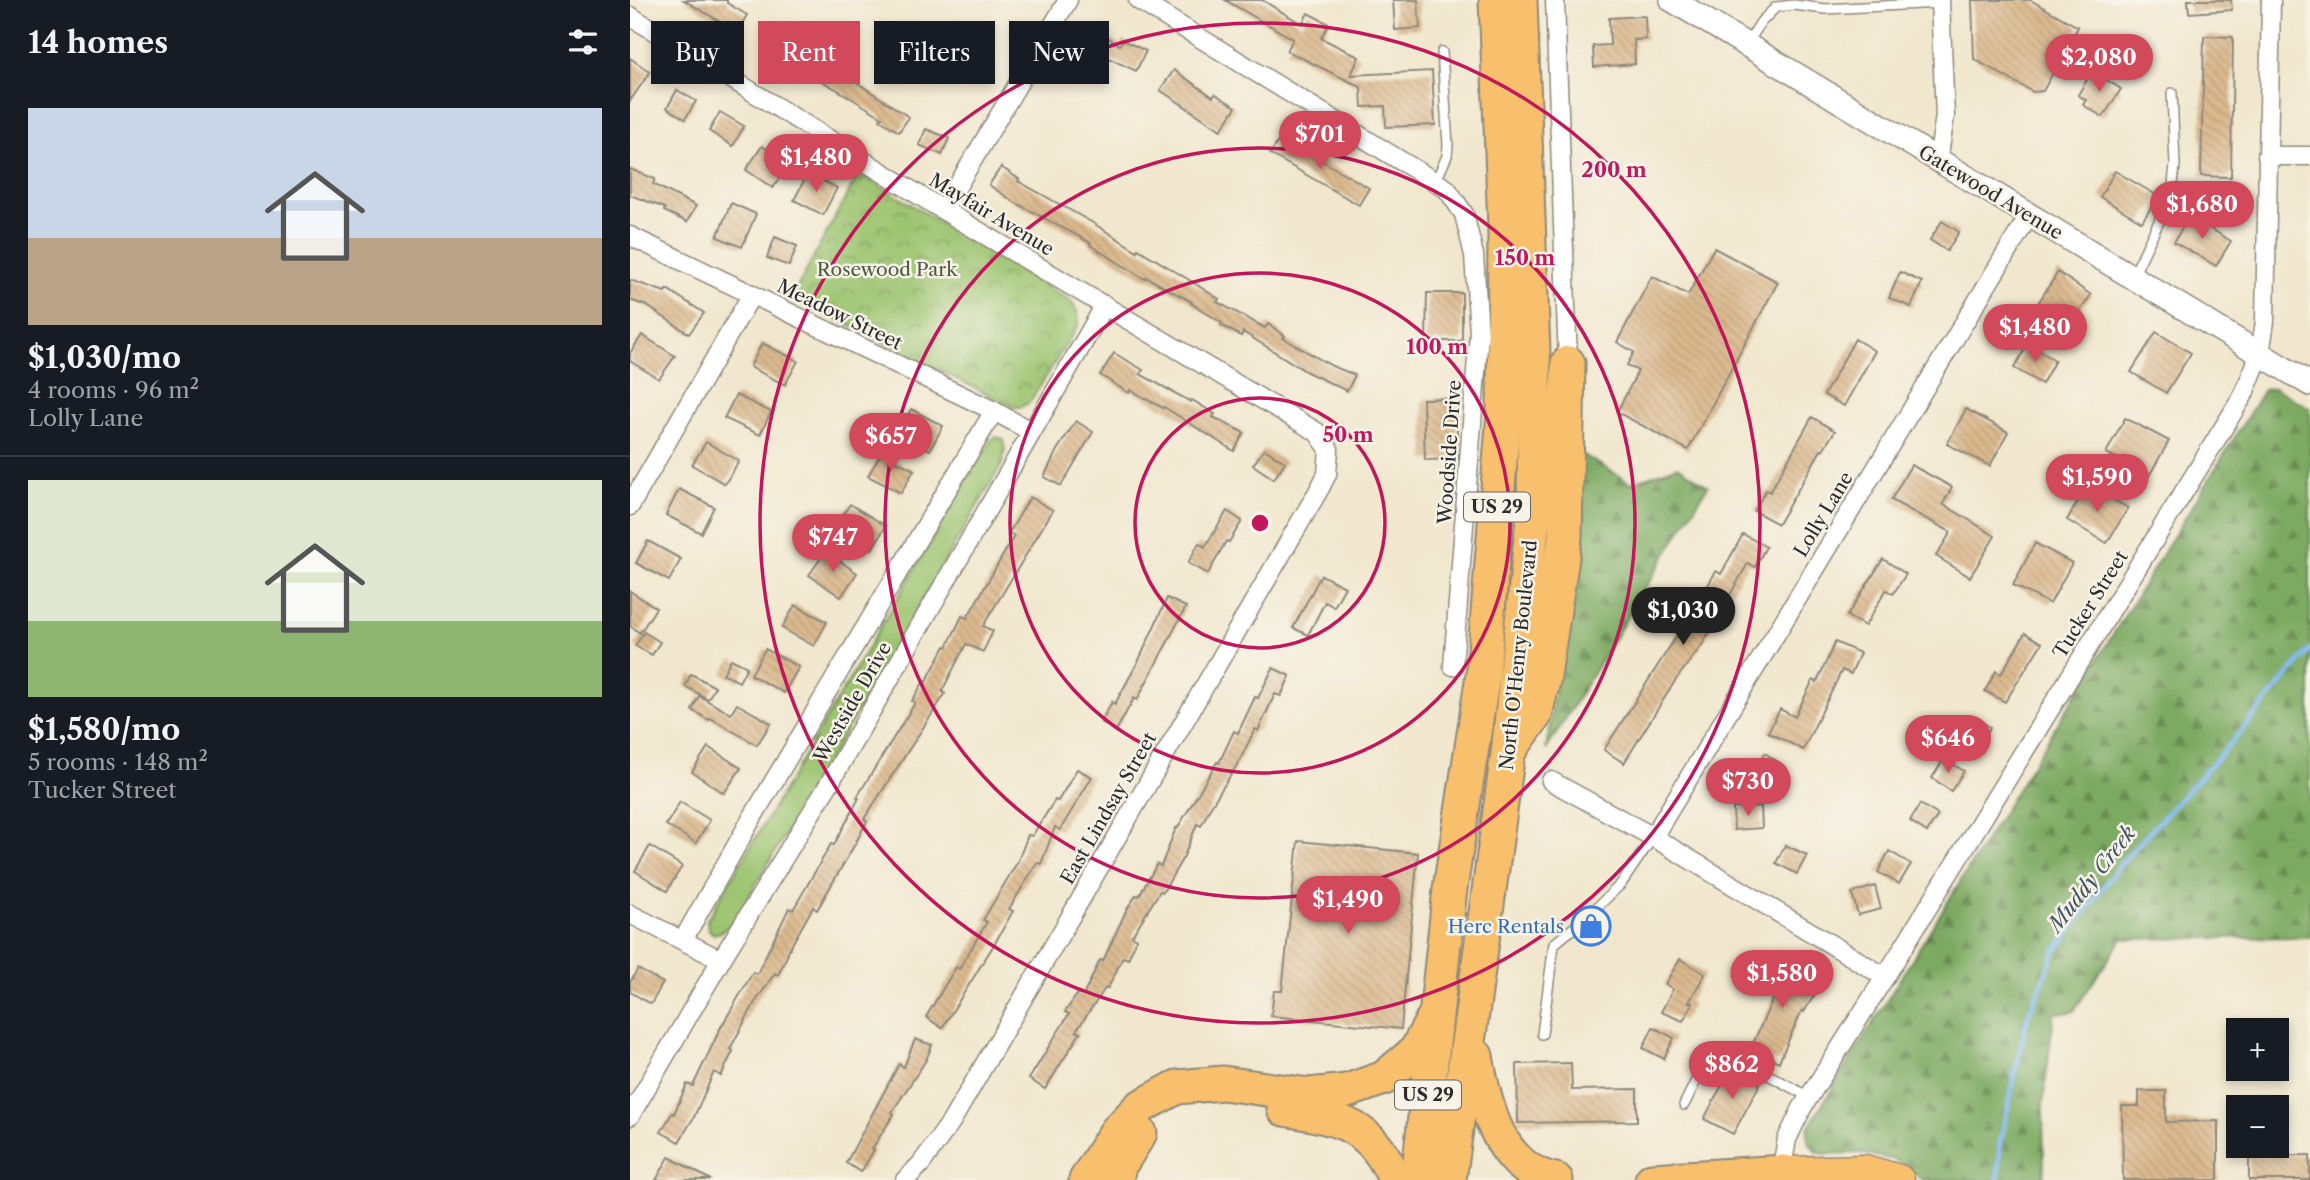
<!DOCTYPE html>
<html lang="en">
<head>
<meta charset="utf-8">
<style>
	body { margin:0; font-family:"Libre Caslon Text",serif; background:#20242c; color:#f1f3f6; height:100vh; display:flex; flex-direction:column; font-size:26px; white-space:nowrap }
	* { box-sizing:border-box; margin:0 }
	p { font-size:23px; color:#9ea1a6 }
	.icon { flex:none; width:38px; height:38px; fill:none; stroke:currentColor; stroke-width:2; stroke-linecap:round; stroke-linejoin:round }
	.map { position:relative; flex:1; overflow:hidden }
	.panel { display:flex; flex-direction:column; background:#171b24; width:630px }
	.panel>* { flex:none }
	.guide { position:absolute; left:21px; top:21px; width:665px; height:63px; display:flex; gap:14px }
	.buttons { position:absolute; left:1596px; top:1018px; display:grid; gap:14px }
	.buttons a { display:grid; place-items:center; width:63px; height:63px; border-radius:0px; background:#171b24; box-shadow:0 4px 10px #0003; font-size:35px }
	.price { position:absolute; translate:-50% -60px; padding:0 16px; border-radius:24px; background:#d1495b; color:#fff; font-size:23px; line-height:46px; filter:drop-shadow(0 2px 4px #0008) }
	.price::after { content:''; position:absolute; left:50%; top:42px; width:21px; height:16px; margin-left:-10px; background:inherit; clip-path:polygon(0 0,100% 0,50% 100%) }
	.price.current { background:#222; color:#fff }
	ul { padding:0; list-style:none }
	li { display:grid; align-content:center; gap:14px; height:371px; padding:0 28px }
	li+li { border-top:2px solid #363941 }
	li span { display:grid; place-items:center; height:217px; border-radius:0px; color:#555 }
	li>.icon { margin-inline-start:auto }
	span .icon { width:126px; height:126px; fill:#fffc; stroke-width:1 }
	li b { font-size:30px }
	h2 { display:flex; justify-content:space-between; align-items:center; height:84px; padding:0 28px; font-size:30px }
	.tag { padding:0 24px; border-radius:0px; background:#171b24; box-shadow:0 4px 10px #0003; font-size:24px; line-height:63px }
	.tag.current { background:#d1495b; color:#fff }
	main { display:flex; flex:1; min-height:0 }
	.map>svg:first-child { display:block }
	.grass { fill:#9cc470; stroke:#64784e; stroke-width:2 }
	.forest { fill:url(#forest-firs); stroke:#546a46; stroke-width:2 }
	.park { fill:url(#park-crowns); stroke:#64784e; stroke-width:2 }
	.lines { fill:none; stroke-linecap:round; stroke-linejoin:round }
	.stream { stroke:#80baf1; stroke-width:5 }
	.building { fill:url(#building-back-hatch) }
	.service-casing { stroke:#8e897c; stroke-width:12 }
	.minor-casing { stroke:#8e897c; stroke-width:21 }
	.tertiary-casing { stroke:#8e897c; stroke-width:26 }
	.trunk-casing { stroke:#8e897c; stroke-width:33 }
	.motorway-casing { stroke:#8e897c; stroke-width:37 }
	.service { stroke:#fff; stroke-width:9 }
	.minor { stroke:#fff; stroke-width:18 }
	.tertiary { stroke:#fff; stroke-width:23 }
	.trunk { stroke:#f8bf6c; stroke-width:30 }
	.motorway { stroke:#f8bf6c; stroke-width:33 }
	.ring { fill:none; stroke:#c2185b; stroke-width:3.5 }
	.labels { text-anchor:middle; stroke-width:5; stroke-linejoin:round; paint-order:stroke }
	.shield { fill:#f7f3e8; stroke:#686764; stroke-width:2 }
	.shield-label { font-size:18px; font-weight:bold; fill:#2b2b2b }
	.street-label { font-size:19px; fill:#2b2b2b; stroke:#f7f3e8 }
	.park-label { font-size:19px; fill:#4d5940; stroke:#f7f3e8 }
	.shop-label { font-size:19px; fill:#366cbe; stroke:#f7f3e8; text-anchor:end }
	.water-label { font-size:21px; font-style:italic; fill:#445666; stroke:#f7f3e8 }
	.centre { fill:#c2185b; stroke:#f7f3e8; stroke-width:3.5 }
	.ring-label { font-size:21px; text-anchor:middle; font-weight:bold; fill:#c2185b; stroke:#f7f3e8; stroke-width:5; stroke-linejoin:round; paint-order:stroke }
</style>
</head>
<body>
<main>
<section class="panel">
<h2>14 homes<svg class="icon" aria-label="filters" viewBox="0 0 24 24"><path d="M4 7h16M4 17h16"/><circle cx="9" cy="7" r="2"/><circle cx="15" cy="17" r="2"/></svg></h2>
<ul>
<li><span style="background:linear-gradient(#c9d6e8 60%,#b9a48a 0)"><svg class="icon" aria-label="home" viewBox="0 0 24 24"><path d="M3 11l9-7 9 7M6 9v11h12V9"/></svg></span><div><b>$1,030/mo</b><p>4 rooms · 96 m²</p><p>Lolly Lane</p></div></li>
<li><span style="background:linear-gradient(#dfe7d0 65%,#8fb573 0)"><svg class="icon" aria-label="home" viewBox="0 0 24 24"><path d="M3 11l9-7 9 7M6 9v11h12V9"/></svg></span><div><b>$1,580/mo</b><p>5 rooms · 148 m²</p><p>Tucker Street</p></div></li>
</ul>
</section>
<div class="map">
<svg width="1680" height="1180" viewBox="0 0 1680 1180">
	<defs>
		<pattern id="forest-firs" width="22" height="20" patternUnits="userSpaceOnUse" patternTransform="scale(1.75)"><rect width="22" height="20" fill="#7daa62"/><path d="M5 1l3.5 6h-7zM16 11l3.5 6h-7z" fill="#678b51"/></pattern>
		<pattern id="park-crowns" width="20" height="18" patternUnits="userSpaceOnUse" patternTransform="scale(1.75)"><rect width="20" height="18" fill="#9cc470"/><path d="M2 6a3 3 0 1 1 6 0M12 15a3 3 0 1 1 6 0" fill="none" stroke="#7f9f5c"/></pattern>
		<pattern id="building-back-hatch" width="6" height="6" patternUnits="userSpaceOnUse" patternTransform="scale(1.75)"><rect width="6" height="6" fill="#dbb98e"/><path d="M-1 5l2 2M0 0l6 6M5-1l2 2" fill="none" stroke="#bc9f7b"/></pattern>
	</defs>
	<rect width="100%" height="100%" fill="#f7f3e8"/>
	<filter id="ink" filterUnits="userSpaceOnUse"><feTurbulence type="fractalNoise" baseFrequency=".0143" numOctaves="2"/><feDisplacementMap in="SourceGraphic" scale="14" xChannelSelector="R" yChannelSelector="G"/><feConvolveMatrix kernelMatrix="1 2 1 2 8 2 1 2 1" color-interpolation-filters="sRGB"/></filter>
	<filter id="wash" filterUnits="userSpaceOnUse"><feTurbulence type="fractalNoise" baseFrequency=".00686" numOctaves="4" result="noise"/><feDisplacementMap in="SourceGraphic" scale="28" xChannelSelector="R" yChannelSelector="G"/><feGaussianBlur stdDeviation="1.57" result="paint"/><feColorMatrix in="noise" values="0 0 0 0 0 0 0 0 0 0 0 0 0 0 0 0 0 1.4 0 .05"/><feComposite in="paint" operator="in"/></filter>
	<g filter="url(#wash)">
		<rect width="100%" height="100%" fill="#f1e7ce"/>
		<polygon class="grass" points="366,437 374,440 375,450 372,464 105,920 91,932 83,934 78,928 77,920 361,440"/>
		<g class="forest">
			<polygon points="1645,388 1680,408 1680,937 1492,939 1443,1012 1424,1013 1413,1104 1414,1180 1293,1180 1265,1160 1230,1153 1194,1154 1185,1151 1178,1140 1178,1128 1634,390"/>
			<polygon points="947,451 1001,483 1048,466 1078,486 916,750 925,688"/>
		</g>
		<polygon class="park" points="229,173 442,302 448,313 449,324 400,402 391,407 383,407 162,297"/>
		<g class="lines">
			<polyline class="stream" points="1368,1180 1370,1143 1397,1019 1425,951 1494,860 1603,741 1680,649"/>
		</g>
		<g id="blocks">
			<g class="building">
				<polygon points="54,0 97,0 97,3 117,15 107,32"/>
				<polygon points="595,0 632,0 672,24 678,13 699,24 691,38 729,57 721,75 802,71 805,125 756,127 755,106 732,107 731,87 657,51 663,39"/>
				<polygon points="763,0 788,0 790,28 765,30"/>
				<polygon points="1342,0 1400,0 1448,27 1413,91 1403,92 1344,59"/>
				<polygon points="1558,0 1601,0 1602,10 1559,13"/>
				<polygon points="1015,16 1016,39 1004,40 1005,64 964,67 963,46 980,45 979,18"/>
				<polygon points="456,24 490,45 493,40 516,51 506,71 470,54 466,61 443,47"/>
				<polygon points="1574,36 1603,37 1601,177 1571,176"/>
				<polygon points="159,43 193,64 194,61 215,71 214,74 279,117 269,132 250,120 252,117 206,89 149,58"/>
				<polygon points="0,58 20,72 0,101"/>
				<polygon points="544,70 583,97 585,94 606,107 591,130 530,90"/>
				<polygon points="1462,71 1491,89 1473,117 1453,105 1456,100 1448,95"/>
				<polygon points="47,90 66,101 55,119 37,108"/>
				<polygon points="90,112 114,126 103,146 79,131"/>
				<polygon points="296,129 319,138 312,155 289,145"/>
				<polygon points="651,137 739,188 729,205 640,154"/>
				<polygon points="132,146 159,164 143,188 116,170"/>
				<polygon points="371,167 389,179 388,181 463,223 507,251 508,249 556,278 589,299 587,302 635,328 638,324 655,336 653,338 702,366 725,375 717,391 677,372 613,332 611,336 591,325 592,323 561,303 562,302 516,277 515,279 460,245 461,243 384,202 359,185"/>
				<polygon points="0,169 25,179 23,184 66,206 57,222 34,211 35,208 0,195"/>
				<polygon points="1485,171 1528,196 1512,222 1470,197"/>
				<polygon points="178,173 207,188 193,215 164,200"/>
				<polygon points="101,203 126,214 112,247 87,237"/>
				<polygon points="1559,216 1601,241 1586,266 1544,242"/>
				<polygon points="1312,221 1329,232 1317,251 1300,240"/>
				<polygon points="145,237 167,246 159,266 137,258"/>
				<polygon points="1084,248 1148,282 1058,450 987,412 1008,371 997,365 1004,352 987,342 1022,276 1058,295"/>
				<polygon points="1270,272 1292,282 1281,307 1259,298"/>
				<polygon points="1428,272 1461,295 1435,332 1403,311"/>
				<polygon points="0,280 35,292 37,289 74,313 59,334 17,306 0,300"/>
				<polygon points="797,293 832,293 832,341 796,341"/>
				<polygon points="1526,332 1561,353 1536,393 1501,372"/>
				<polygon points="12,335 45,356 29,379 0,361 0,353"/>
				<polygon points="1225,339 1245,351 1214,406 1194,395"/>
				<polygon points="132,343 168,361 155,385 120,367"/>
				<polygon points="1398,344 1425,360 1412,384 1384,368"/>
				<polygon points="484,353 513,370 510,374 561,402 562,400 585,414 583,417 614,433 604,451 534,407 533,408 500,390 499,393 470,375"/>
				<polygon points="106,395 141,412 130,435 94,418"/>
				<polygon points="826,398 828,459 795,460 793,399"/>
				<polygon points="281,409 313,426 300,450 268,433"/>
				<polygon points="1336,409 1378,432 1360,466 1317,444"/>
				<polygon points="1182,417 1205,431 1192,451 1191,450 1148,524 1124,511 1136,490 1140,492"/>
				<polygon points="1495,418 1539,441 1519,476 1476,453"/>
				<polygon points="446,421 463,432 431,486 414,477 427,450"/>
				<polygon points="76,442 109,461 95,484 62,465"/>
				<polygon points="634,449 655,462 644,479 623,465"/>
				<polygon points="251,453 284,470 271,493 238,476"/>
				<polygon points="1281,465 1322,487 1313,504 1365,536 1340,577 1306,556 1321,532 1261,500"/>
				<polygon points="1457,485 1498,508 1477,543 1437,520"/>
				<polygon points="49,489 84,507 71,533 36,515"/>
				<polygon points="400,497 423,510 353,626 363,631 353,652 336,644 312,691 315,694 234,819 237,821 225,844 187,910 183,907 157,953 158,954 148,975 145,973 124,1004 100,1049 103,1051 91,1076 84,1072 64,1117 49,1142 31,1132 42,1113 44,1114 57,1084 63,1086 90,1029 123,972 127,974 159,908 163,910 201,844 204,845 229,798 227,797 285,703 282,701 294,681 296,682 315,646 317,647 332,616 337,618 384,536 379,533"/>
				<polygon points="220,504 256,526 242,549 206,526"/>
				<polygon points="597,511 612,521 599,542 596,541 578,574 558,563 569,543 575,547"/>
				<polygon points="1113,534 1136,547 1125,567 1118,563 1072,645 1045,681 994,763 974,750 1049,632 1044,629 1060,601 1067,605 1086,571 1091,574"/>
				<polygon points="18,541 51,559 39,581 6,563"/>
				<polygon points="1405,543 1442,563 1420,604 1383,585"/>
				<polygon points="196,551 227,573 211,597 179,575"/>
				<polygon points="1253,559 1276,574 1263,594 1256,590 1235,626 1217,616"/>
				<polygon points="691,575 715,587 704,607 695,602 678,635 663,628"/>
				<polygon points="0,591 26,608 10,633 0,626"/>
				<polygon points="537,598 556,607 507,700 504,698 486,731 471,722 482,702 485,704 510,658"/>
				<polygon points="165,605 197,622 184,646 152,628"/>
				<polygon points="14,632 30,642 22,655 5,646"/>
				<polygon points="1395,633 1412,643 1375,702 1355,691 1366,671 1371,674"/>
				<polygon points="1205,642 1230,653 1221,674 1212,670 1173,750 1138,732 1150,709 1165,717 1183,680 1187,682"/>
				<polygon points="135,649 169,667 154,693 121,675"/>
				<polygon points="101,659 117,667 109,682 93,674"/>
				<polygon points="643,668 660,676 651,696 645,694 628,731 625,729 609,762 581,806 571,826 567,824 554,856 533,892 530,891 502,936 507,939 498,959 493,957 478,988 476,987 446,1031 450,1033 415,1089 399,1079 439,1014 435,1012 448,993 453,996 470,960 473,961 496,911 506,895 509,896 527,864 531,866 546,828 547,829 587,762 589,763 604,731 608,733 625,697 628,698"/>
				<polygon points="61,674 85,687 78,699 55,686"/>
				<polygon points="69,696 101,714 107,704 141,723 127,745 80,718 79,720 62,710"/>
				<polygon points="1342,716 1360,727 1348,749 1329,738"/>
				<polygon points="78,747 111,768 94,793 62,772"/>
				<polygon points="1135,753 1156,768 1141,789 1120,775"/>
				<polygon points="1314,759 1334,771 1321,791 1302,778"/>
				<polygon points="447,769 462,777 430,830 425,827 411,864 407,863 379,909 383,911 365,943 312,1028 296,1017 326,967 329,969 357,922 353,920 388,861 398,835 402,836 425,800 428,801"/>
				<polygon points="50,802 80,820 66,843 36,825"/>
				<polygon points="1290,804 1308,815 1297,832 1280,821"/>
				<polygon points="1131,806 1132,828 1104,830 1103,808"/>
				<polygon points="668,841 788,853 771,1029 641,1016 644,991 652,991"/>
				<polygon points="1155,845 1177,855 1167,874 1146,863"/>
				<polygon points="20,846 52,866 37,891 5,871"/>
				<polygon points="1259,851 1281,864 1269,884 1248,872"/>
				<polygon points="1245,886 1251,909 1228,915 1222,893"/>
				<polygon points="1050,959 1075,974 1059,1002 1063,1003 1053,1021 1031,1012 1043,989 1035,984"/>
				<polygon points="1143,961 1188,989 1174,1012 1172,1010 1149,1062 1120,1050 1145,994 1129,984"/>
				<polygon points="8,969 33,983 21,1004 0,992 0,982"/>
				<polygon points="1023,1027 1044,1038 1034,1059 1013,1048"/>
				<polygon points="285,1039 302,1045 296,1060 262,1112 264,1114 242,1149 244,1150 231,1172 216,1163 269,1064 274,1067"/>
				<polygon points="941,1063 942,1090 1007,1089 1007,1121 888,1123 887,1064"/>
				<polygon points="1101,1068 1130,1084 1103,1134 1074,1119"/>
				<polygon points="1509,1091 1536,1091 1536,1122 1588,1121 1588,1180 1493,1180 1492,1106 1509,1106"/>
				<polygon points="1680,1155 1680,1180 1619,1180 1619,1156"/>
				<polygon points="39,1157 81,1180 26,1180"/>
			</g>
		</g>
	</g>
	<g filter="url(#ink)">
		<use href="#blocks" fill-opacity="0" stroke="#8e897c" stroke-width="2"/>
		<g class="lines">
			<g class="service-casing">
				<g id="service">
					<polyline points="1117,44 1131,22 1146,7 1164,5 1195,9 1310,3"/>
					<polyline points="805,183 817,156 818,145 812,52"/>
					<polyline points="1503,276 1542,194 1545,165 1542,93"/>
					<polyline points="912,1034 924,944 958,916 991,884 1023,837"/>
					<path d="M1054 1105C1060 1094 1074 1059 1085 1054 1096 1050 1164 1089 1179 1097"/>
				</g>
			</g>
			<g class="minor-casing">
				<g id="minor">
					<polyline points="508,0 817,189 834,214 844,255 849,333 823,666"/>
					<polyline points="925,0 938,363"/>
					<polyline points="0,16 313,210 687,432 699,449 697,474 690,488 321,1122 291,1164 275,1180"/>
					<polyline points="1637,156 1680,156"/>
					<polyline points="1308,161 1315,116 1310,0"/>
					<polyline points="313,210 438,0"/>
					<polyline points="0,236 364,411 400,431"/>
					<polyline points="0,506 122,294"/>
					<polyline points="921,781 1023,837 1255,977"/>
					<polyline points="1023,837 1400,214"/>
					<polyline points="0,914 91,960"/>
					<polyline points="53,940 122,818 364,411"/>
					<polyline points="0,1116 91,960 199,784 475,305"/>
					<polyline points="1155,1180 1154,1156 1157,1139 1172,1108 1255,977 1613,396 1630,354 1635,321 1641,0"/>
				</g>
			</g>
			<g class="tertiary-casing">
				<polyline id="tertiary" points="1042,0 1680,384"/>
			</g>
			<g class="trunk-casing">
				<polyline id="trunk" points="1154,1172 1235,1170 1269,1180"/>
			</g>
			<g class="motorway-casing">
				<g id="motorway">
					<polyline points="879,751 905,715 913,682 935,538 938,363"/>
					<path d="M846 1056C854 1103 869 1171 926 1180"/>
					<path d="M654 1109C708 1118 743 1124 765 1180"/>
					<polyline points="456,1180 486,1132 510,1107 547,1087 593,1083 679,1095 717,1091 754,1078 786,1051 803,1019"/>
					<polyline points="487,1180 488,1168 510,1133"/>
					<polyline points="788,1180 820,889 853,675 874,412 875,228 866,0"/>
					<polyline points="819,1180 878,753 904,509 905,407 890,0"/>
					<polyline points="1022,1180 1154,1172"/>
				</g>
			</g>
			<use href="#service" class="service"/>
			<use href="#minor" class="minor"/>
			<use href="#tertiary" class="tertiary"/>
			<use href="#trunk" class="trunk"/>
			<use href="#motorway" class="motorway"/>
		</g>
	</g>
	<g class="ring">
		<circle cx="630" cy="523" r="125"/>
		<circle cx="630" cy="523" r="250"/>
		<circle cx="630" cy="523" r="375"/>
		<circle cx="630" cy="523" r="500"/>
	</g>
	<defs>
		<g id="shop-ring" transform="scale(2.0125)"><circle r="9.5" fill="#f7f3e8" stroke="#3f7fe0" stroke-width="1.5"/><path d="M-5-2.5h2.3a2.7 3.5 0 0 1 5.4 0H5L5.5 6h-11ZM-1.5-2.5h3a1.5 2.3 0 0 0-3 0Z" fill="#3f7fe0"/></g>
	</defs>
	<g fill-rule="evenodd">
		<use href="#shop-ring" x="961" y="926"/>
	</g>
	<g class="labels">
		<g class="shield">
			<rect x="834" y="492.5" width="66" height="29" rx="5"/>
			<rect x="765" y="1080.5" width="66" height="29" rx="5"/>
		</g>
		<g class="shield-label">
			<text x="867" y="513">US 29</text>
			<text x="798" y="1101">US 29</text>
		</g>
		<g class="street-label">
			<text transform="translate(1361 192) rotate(31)" y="7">Gatewood Avenue</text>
			<text transform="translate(362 214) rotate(31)" y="7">Mayfair Avenue</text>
			<text transform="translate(210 314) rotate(26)" y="7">Meadow Street</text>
			<text transform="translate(819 452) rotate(-86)" y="7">Woodside Drive</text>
			<text transform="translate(1193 514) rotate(-59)" y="7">Lolly Lane</text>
			<text transform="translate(1460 604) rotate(-58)" y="7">Tucker Street</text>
			<text transform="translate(888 655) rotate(-84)" y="7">North O'Henry Boulevard</text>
			<text transform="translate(222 702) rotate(-60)" y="7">Westside Drive</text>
			<text transform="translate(478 808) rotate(-60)" y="7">East Lindsay Street</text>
		</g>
		<g class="park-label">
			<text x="257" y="276">Rosewood Park</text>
		</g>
		<g class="shop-label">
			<text x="934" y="933">Herc Rentals</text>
		</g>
		<g class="water-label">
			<text transform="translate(1462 879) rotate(-52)" y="7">Muddy Creek</text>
		</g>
	</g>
	<circle cx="630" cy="523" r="10" class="centre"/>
	<g class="ring-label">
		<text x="984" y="177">200 m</text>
		<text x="895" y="265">150 m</text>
		<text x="807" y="354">100 m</text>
		<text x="718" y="442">50 m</text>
	</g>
</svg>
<div class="buttons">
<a>+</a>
<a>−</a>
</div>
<b class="price" style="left:1469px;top:94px">$2,080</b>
<b class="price" style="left:690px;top:171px">$701</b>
<b class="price" style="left:186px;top:194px">$1,480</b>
<b class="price" style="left:1572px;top:241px">$1,680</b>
<b class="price" style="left:1405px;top:364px">$1,480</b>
<b class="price" style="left:261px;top:473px">$657</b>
<b class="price" style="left:1467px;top:514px">$1,590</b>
<b class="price" style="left:203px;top:574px">$747</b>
<b class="price current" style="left:1053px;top:647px">$1,030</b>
<b class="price" style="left:1318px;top:775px">$646</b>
<b class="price" style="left:1118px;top:818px">$730</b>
<b class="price" style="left:718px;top:936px">$1,490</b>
<b class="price" style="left:1152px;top:1010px">$1,580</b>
<b class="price" style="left:1102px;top:1101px">$862</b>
<div class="guide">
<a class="tag">Buy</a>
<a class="tag current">Rent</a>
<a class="tag">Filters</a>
<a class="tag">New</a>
</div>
</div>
</main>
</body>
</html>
